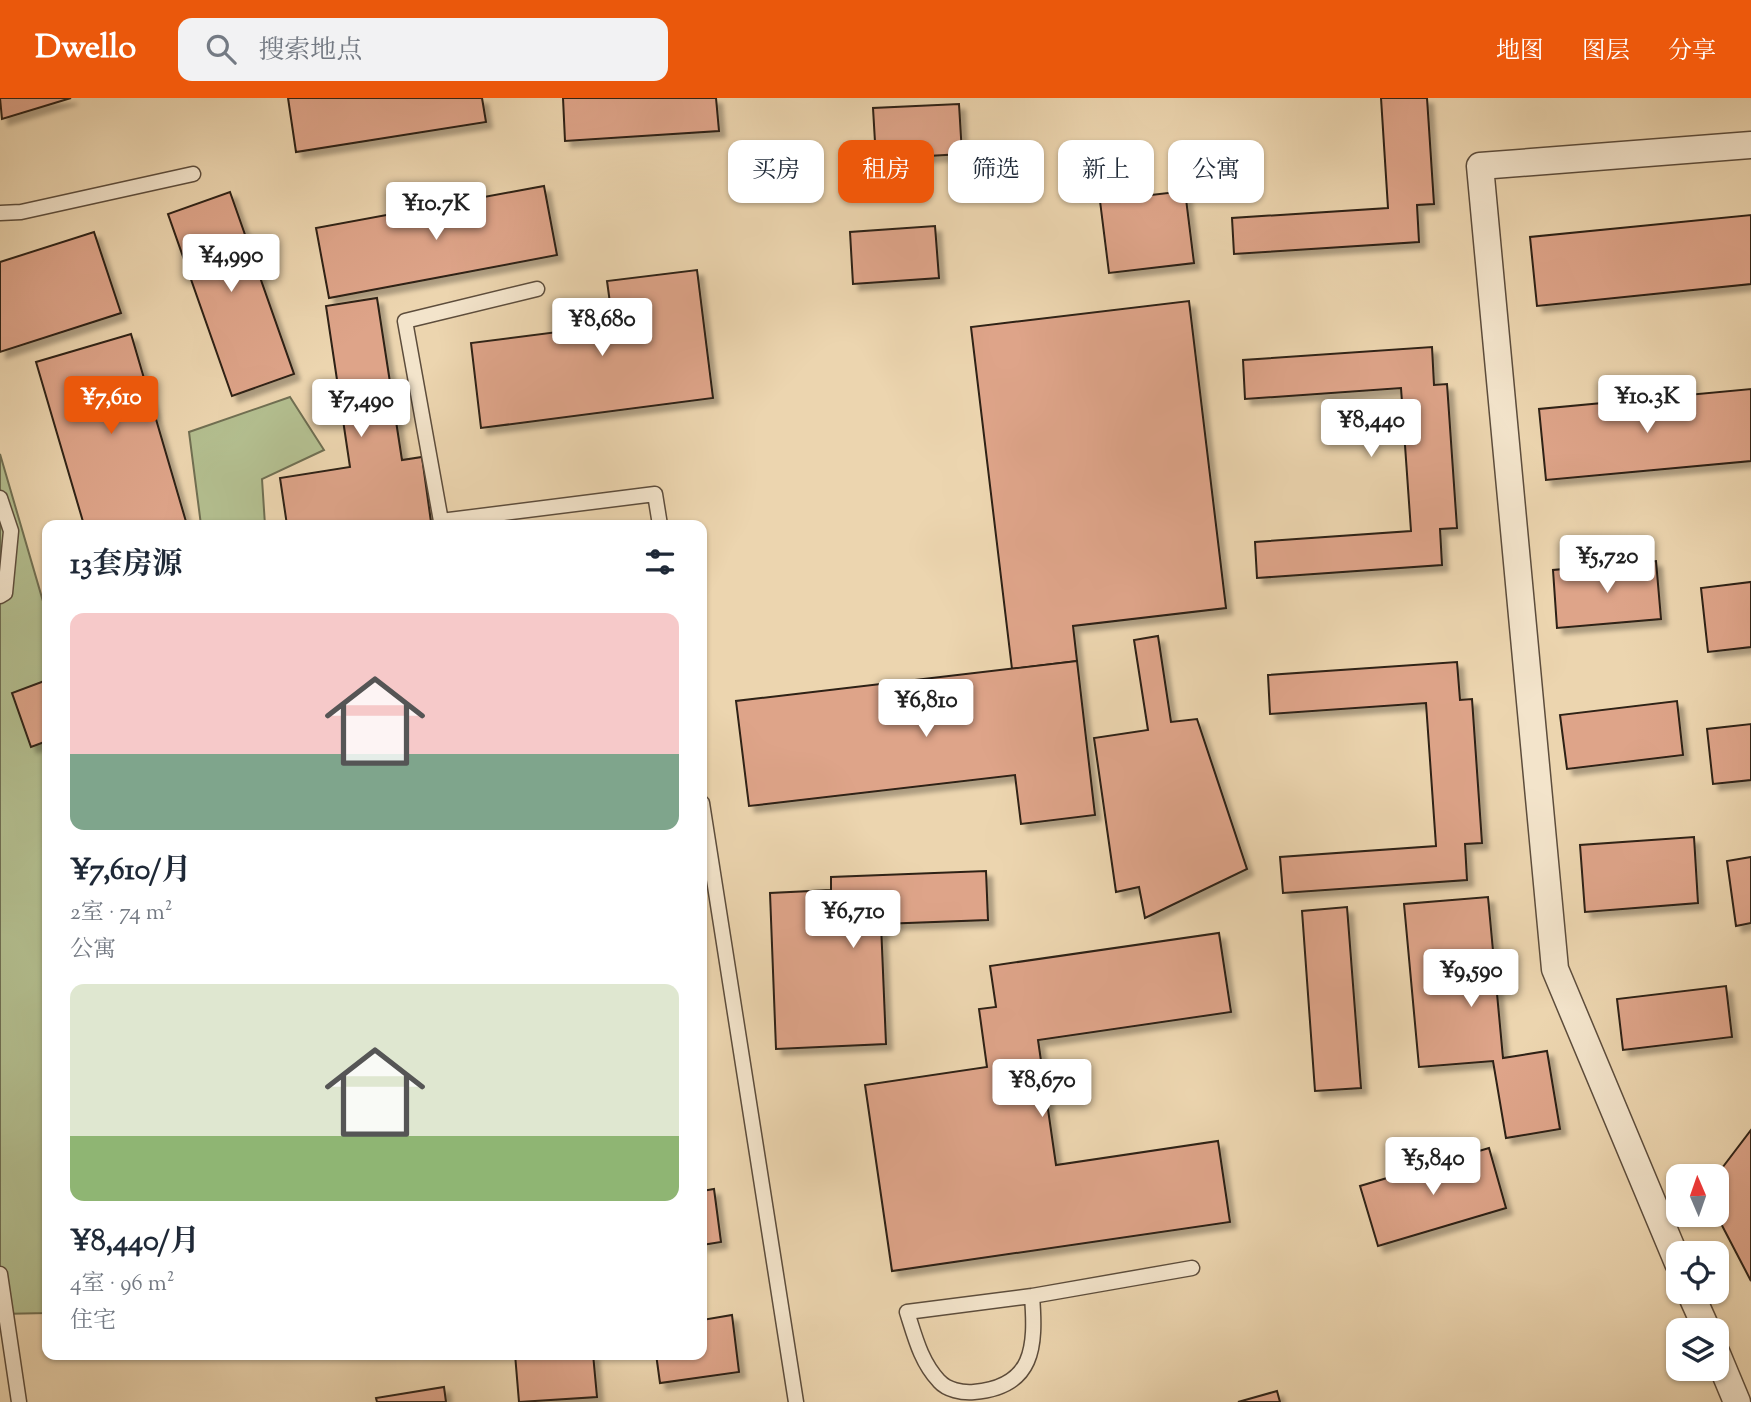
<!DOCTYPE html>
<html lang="zh">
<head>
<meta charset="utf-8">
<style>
	body { margin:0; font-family:"Sorts Mill Goudy","Noto Serif SC",serif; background:#f2f2f3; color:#1f2937; height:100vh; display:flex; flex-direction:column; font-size:26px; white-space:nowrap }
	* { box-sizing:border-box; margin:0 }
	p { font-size:23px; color:#747a83 }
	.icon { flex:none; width:38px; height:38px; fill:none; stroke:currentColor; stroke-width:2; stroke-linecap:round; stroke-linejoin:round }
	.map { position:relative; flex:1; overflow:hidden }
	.drawer { position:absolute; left:42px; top:422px; width:665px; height:840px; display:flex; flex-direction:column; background:#fff; border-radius:14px; box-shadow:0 2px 5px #0004 }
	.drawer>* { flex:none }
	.banner { position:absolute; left:728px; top:42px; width:665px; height:63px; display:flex; gap:14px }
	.needle { width:46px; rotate:358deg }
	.buttons { position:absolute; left:1666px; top:1066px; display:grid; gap:14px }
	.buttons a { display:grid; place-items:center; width:63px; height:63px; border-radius:14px; background:#fff; box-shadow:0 2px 5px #0004; font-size:35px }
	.price { position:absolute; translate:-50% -60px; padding:0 16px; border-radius:7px; background:#fff; color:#222; font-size:23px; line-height:46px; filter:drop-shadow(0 2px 4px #0008) }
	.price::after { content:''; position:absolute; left:50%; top:42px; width:21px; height:16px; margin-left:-10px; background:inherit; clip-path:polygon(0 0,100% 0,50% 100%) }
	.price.selected { background:#ea580c; color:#fff }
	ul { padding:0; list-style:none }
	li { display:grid; align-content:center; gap:14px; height:371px; padding:0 28px }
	li span { display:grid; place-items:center; height:217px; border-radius:14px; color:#555 }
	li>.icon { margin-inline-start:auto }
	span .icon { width:126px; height:126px; fill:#fffc; stroke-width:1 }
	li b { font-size:30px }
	h2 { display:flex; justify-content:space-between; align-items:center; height:84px; padding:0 28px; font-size:30px }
	.chip { padding:0 24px; border-radius:14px; background:#fff; box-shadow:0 2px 5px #0004; font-size:24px; line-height:63px }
	.chip.selected { background:#ea580c; color:#fff }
	header { display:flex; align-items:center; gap:42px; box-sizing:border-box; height:98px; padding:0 35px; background:#ea580c; color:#fff }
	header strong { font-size:33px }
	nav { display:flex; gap:38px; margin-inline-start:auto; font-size:24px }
	.search { width:490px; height:63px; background:#f2f2f3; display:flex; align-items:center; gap:18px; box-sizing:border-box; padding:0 24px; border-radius:14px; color:#747a83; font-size:26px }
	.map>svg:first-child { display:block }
	.green { fill:#b3be8f; stroke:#706f52; stroke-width:2 }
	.building { fill:#dea489; stroke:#2d2015; stroke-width:2; filter:url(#shadow) }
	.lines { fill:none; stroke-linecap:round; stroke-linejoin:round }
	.service-casing { stroke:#5d4d3c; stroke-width:17 }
	.minor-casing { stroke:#5d4d3c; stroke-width:29 }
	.service { stroke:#f3e4cb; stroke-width:14 }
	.minor { stroke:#f3e4cb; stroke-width:26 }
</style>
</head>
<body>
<header>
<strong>Dwello</strong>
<div class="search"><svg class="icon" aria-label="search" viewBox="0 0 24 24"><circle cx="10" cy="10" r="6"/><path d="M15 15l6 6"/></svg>搜索地点</div>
<nav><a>地图</a><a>图层</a><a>分享</a></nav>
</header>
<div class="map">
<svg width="1751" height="1304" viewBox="0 0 1751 1304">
	<defs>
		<filter id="shadow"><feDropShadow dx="6" dy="6" stdDeviation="2" flood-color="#0004"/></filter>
	</defs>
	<rect width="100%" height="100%" fill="#ecd5af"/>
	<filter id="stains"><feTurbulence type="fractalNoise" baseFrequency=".00286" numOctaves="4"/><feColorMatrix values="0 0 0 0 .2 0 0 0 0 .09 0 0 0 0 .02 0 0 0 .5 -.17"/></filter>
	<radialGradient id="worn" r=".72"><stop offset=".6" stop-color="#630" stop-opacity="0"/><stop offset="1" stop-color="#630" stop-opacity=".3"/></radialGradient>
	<g class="green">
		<polygon points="290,299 324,352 262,381 265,427 201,427 189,334"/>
		<polygon points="0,356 47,517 47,1215 0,1216"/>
	</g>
	<g class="building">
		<polygon points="0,0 71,0 2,21"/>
		<polygon points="288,0 482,0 486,24 296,54"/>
		<polygon points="563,0 716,0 719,33 565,43"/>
		<polygon points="1381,0 1427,0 1434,106 1417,107 1419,144 1234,156 1232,120 1388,110"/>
		<polygon points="959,6 962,56 876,61 873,10"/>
		<polygon points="544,88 557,157 329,200 316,130"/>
		<polygon points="1185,93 1194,165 1109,175 1100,103"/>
		<polygon points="230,94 294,276 232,298 168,116"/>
		<polygon points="1751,117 1751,186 1537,208 1530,139"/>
		<polygon points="935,128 939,180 853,186 850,134"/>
		<polygon points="94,134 121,215 0,254 0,164"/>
		<polygon points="697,172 713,300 481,330 471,245 613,227 607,183"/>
		<polygon points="377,200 402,362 422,359 431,424 407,427 287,427 280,380 350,369 326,208"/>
		<polygon points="1189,203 1226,510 1073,528 1077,563 1012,571 971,229"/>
		<polygon points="131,236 187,427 84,427 36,264"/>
		<polygon points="1432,249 1434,287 1447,286 1457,430 1440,431 1442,467 1257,480 1255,444 1411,433 1401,290 1245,301 1243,262"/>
		<polygon points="1751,291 1751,363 1546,382 1539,311"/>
		<polygon points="1656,463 1661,521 1557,530 1553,472"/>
		<polygon points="1751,484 1751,549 1708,554 1701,490"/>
		<polygon points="1158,538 1171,624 1197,621 1247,771 1145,820 1139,789 1116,794 1094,640 1148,632 1134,542"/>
		<polygon points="1077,563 1095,717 1021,726 1015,677 749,708 736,603"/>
		<polygon points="1457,564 1460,602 1472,601 1482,745 1465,746 1467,782 1283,795 1280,759 1436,748 1426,605 1270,616 1268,577"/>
		<polygon points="47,582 47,643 31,649 12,595"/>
		<polygon points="1677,603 1683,657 1567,671 1560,617"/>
		<polygon points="1751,626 1751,682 1713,686 1707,631"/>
		<polygon points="1694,739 1698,805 1585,814 1580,747"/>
		<polygon points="1751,759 1751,825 1736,828 1727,763"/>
		<polygon points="986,773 988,822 881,826 886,946 776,951 770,795 831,792 831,779"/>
		<polygon points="1488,799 1503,960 1547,953 1560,1031 1506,1040 1493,963 1419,969 1404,806"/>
		<polygon points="1347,809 1361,990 1315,993 1302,813"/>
		<polygon points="1219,835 1231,914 1038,942 1056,1067 1218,1043 1230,1124 892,1173 865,987 987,969 979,911 996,909 990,868"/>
		<polygon points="1726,888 1732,939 1623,952 1617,901"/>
		<polygon points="1751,1032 1751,1183 1716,1116 1716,1078"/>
		<polygon points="1489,1050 1506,1110 1378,1148 1360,1088"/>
		<polygon points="714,1091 721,1144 702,1147 702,1093"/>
		<polygon points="732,1217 739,1274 660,1285 656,1256 702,1256 702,1222"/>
		<polygon points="515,1256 593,1256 597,1299 519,1304"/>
		<polygon points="444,1289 446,1304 377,1304 376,1300"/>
		<polygon points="1277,1293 1280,1304 1238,1304"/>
	</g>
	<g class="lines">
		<g class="service-casing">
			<g id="service">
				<polyline points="0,115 21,114 193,76"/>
				<polyline points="537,191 405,223 441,423 655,396 660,427"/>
				<polyline points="0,400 11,433 5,495 0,498"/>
				<polyline points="702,705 796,1304"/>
				<polyline points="0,1176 19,1304"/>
				<path d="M1032 1198C1036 1249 1034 1289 974 1294 962 1295 947 1292 939 1283 921 1264 915 1239 907 1214L1032 1198 1192 1170"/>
			</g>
		</g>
		<g class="minor-casing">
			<g id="minor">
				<polyline points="1678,1165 1555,871 1480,68 1751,47"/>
				<polyline points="1690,1194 1707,1232"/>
				<polyline points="1717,1256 1737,1304"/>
			</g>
		</g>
		<use href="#service" class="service"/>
		<use href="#minor" class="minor"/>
	</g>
	<rect width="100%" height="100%" filter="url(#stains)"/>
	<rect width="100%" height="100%" fill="url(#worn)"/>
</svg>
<div class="buttons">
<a><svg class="needle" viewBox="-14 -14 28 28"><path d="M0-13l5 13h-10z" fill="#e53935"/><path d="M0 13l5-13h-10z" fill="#747a83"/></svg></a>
<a><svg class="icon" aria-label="locate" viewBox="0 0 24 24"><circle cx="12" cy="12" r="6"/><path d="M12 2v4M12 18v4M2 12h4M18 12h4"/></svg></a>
<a><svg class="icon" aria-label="layers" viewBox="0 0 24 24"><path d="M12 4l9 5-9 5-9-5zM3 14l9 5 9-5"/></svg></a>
</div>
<b class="price" style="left:436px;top:144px">¥10.7K</b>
<b class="price" style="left:231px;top:196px">¥4,990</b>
<b class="price" style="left:602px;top:260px">¥8,680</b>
<b class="price" style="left:1647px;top:337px">¥10.3K</b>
<b class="price selected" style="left:111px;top:338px">¥7,610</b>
<b class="price" style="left:361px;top:341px">¥7,490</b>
<b class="price" style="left:1371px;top:361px">¥8,440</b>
<b class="price" style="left:1607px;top:497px">¥5,720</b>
<b class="price" style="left:926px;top:641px">¥6,810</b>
<b class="price" style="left:853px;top:852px">¥6,710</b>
<b class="price" style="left:1471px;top:911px">¥9,590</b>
<b class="price" style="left:1042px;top:1021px">¥8,670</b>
<b class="price" style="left:1433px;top:1099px">¥5,840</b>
<div class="banner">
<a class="chip">买房</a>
<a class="chip selected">租房</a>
<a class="chip">筛选</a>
<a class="chip">新上</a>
<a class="chip">公寓</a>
</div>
<section class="drawer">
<h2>13套房源<svg class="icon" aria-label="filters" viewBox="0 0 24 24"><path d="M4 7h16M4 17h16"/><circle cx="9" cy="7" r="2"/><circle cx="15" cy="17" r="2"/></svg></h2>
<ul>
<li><span style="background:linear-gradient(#f6c9c9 65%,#7fa58c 0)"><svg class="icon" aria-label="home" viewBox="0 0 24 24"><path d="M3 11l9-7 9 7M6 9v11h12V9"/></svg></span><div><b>¥7,610/月</b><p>2室 · 74 m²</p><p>公寓</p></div></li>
<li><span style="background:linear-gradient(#dfe7d0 70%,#8fb573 0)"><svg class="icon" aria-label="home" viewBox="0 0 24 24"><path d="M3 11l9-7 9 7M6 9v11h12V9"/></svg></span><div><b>¥8,440/月</b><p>4室 · 96 m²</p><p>住宅</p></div></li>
</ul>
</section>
</div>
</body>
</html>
